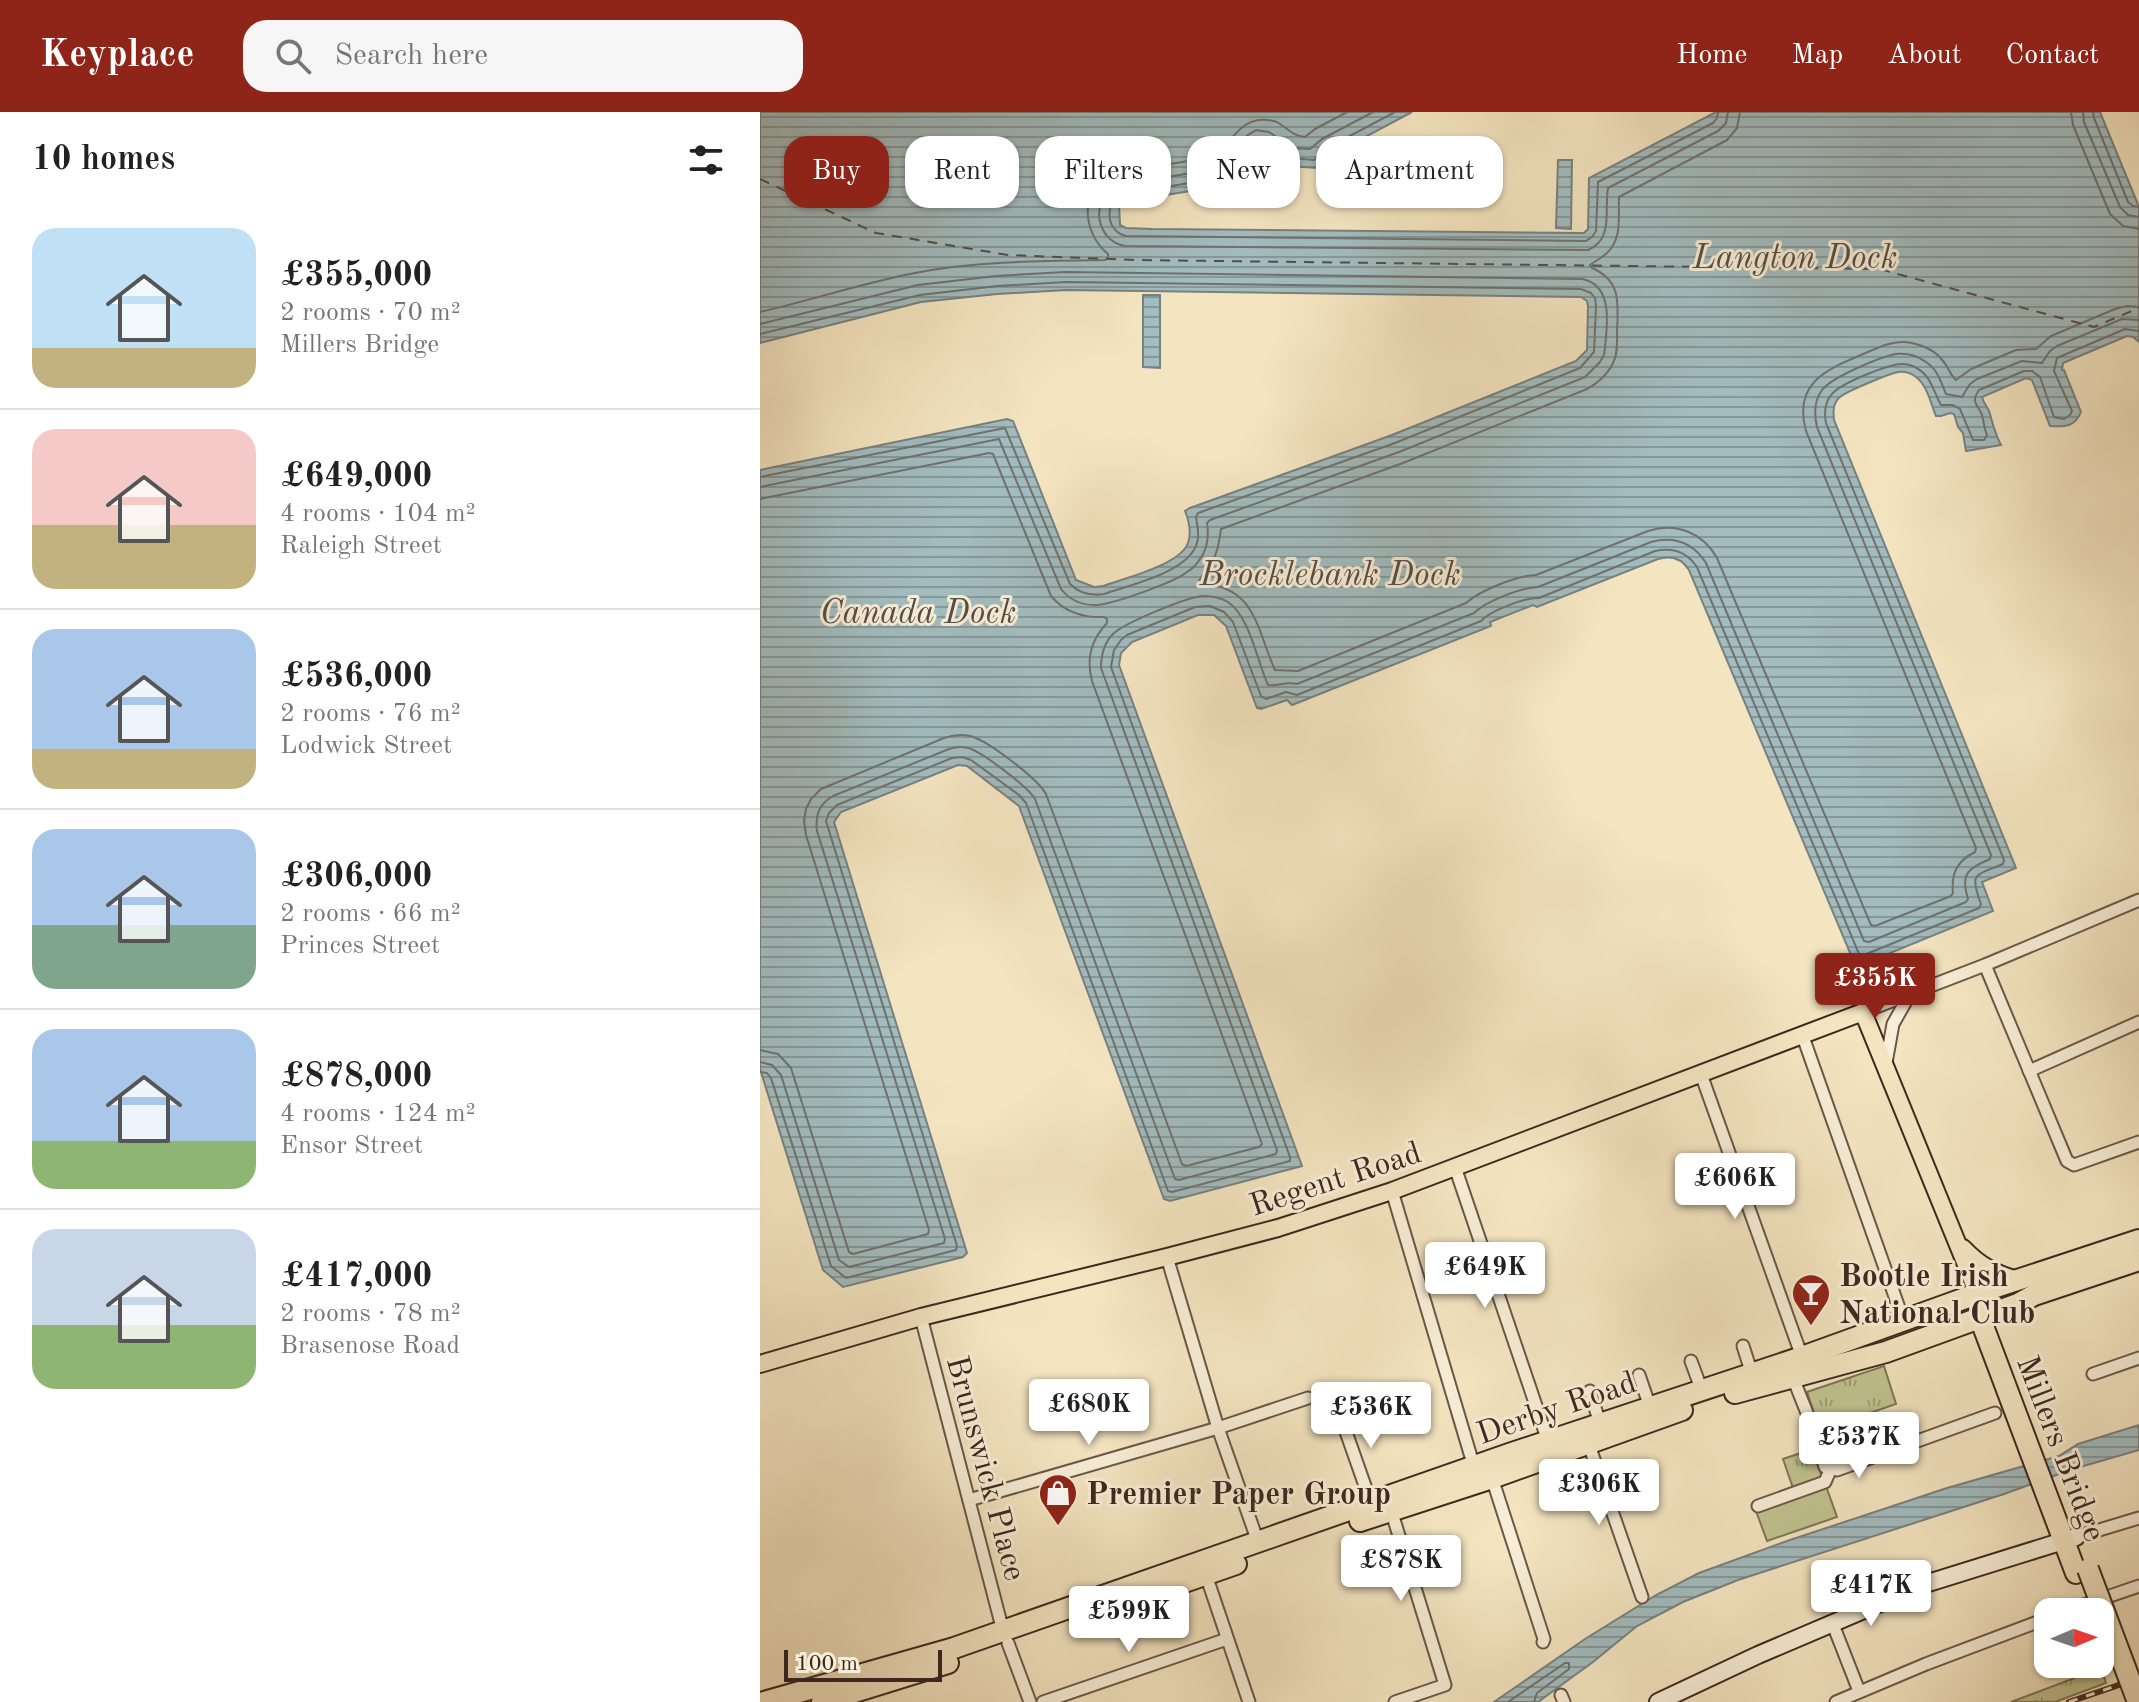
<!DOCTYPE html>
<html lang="en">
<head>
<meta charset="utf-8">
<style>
	body { margin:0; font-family:"Old Standard TT",serif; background:#f6f6f6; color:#222; height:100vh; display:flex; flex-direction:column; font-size:30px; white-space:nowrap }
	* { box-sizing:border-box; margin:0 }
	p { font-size:26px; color:#767676 }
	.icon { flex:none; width:44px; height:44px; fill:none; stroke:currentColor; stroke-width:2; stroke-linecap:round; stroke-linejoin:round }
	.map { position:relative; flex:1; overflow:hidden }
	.details { display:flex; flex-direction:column; background:#fff; width:760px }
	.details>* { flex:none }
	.top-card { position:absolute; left:24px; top:24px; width:760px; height:72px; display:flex; gap:16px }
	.needle { width:52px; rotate:88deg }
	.controls { position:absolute; left:1274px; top:1486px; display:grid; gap:16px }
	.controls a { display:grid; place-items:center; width:80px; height:80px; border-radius:16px; background:#fff; box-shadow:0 2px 6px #0004; font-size:40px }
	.scale { position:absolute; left:24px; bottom:20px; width:158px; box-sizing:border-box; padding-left:8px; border:4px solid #3c281f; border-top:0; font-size:22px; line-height:28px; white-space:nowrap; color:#3c281f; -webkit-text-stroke:6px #f8eed7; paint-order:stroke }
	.price { position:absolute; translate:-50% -68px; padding:0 18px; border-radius:8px; background:#fff; color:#222; font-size:26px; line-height:52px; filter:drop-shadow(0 2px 4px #0008) }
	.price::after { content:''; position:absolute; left:50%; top:48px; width:24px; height:18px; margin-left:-12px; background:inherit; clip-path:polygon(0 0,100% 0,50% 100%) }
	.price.on { background:#8f2418; color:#fff }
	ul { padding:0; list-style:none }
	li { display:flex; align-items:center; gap:24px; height:200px; padding:0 32px }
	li+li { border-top:2px solid #e0e0e0 }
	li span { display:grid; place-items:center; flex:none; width:224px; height:160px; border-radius:24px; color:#555 }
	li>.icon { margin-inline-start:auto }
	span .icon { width:96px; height:96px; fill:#fffc; stroke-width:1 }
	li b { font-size:34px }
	h2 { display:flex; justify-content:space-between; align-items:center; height:96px; padding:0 32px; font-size:34px }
	.chip { padding:0 28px; border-radius:24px; background:#fff; box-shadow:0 2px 6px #0004; font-size:28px; line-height:72px }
	.chip.on { background:#8f2418; color:#fff }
	header { display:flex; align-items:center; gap:48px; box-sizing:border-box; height:112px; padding:0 40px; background:#8f2418; color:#fff }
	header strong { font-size:38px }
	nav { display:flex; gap:44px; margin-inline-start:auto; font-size:28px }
	.search { width:560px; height:72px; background:#f6f6f6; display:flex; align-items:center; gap:20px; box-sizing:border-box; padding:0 28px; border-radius:24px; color:#767676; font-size:30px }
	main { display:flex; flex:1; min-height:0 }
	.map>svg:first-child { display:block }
	.grass { fill:url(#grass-tufts); stroke:#7e7657; stroke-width:2 }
	.park { fill:#c1c38f; stroke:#7e7657; stroke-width:2 }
	.water { fill:url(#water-rules); stroke:#79817f; stroke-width:2 }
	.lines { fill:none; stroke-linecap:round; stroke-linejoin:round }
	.shore { stroke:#6f726f; stroke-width:2 }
	.ferry { stroke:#564d47; stroke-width:2; stroke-dasharray:10 8; stroke-linecap:butt }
	.street-casing { stroke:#6a5748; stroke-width:15 }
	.secondary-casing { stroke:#3c281f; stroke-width:20 }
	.primary-casing { stroke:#3c281f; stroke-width:20 }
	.highway-casing { stroke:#3c281f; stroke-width:24 }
	.street { stroke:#f8eed7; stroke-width:11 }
	.secondary { stroke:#f8eed7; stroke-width:16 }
	.primary { stroke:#f4e5c1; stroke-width:16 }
	.highway { stroke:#f4e5c1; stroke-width:20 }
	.rail-casing { stroke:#3c281f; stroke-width:6 }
	.rail { stroke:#f8eed7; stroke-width:3; stroke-dasharray:9; stroke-linecap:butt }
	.highway-bridge-casing { stroke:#3c281f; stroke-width:24; stroke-linecap:butt }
	.highway-bridge { stroke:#f4e5c1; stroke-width:20 }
	.labels { text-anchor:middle; stroke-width:6; stroke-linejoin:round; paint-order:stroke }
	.street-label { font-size:32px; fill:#3c281f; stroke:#f8eed7 }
	.poi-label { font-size:32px; font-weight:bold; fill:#3c281f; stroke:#f8eed7; text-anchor:start }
	.water-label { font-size:34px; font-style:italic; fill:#564d47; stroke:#f8eed7 }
</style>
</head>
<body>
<header>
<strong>Keyplace</strong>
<div class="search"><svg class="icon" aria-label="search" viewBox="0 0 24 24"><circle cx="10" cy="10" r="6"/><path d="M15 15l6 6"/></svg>Search here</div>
<nav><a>Home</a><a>Map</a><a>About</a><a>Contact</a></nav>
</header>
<main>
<section class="details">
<h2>10 homes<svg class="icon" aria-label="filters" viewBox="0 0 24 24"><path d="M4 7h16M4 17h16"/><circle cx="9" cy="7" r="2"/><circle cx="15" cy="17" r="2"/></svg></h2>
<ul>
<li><span style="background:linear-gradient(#bfe0f5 75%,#c2b280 0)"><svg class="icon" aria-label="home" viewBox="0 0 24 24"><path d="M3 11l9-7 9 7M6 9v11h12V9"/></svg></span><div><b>£355,000</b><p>2 rooms · 70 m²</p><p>Millers Bridge</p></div></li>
<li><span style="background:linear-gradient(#f6c9c9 60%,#c2b280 0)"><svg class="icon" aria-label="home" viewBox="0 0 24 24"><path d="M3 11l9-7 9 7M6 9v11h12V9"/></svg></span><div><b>£649,000</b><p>4 rooms · 104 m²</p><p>Raleigh Street</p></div></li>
<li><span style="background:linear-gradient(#a9c7e8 75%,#c2b280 0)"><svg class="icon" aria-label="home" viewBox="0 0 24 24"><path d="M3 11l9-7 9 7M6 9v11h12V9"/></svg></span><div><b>£536,000</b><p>2 rooms · 76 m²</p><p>Lodwick Street</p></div></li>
<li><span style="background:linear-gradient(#a9c7e8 60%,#7fa58c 0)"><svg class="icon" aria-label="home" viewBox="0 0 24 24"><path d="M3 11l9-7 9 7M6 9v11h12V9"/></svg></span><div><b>£306,000</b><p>2 rooms · 66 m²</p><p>Princes Street</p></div></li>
<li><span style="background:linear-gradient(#a9c7e8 70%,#8fb573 0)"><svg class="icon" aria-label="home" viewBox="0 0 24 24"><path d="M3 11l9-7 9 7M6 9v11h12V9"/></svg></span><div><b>£878,000</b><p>4 rooms · 124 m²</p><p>Ensor Street</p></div></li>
<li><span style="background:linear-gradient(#c9d6e8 60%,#8fb573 0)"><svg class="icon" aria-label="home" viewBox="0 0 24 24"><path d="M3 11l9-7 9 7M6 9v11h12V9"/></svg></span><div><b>£417,000</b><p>2 rooms · 78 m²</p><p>Brasenose Road</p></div></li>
</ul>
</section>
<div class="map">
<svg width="1379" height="1590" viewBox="0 0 1379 1590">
	<defs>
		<pattern id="grass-tufts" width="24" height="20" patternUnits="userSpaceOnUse" patternTransform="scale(2)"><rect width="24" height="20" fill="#c1c38f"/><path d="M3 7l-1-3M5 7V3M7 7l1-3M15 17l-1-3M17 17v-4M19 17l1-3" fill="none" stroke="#9e9e74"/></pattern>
		<pattern id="water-rules" width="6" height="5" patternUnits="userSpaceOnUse" patternTransform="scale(2)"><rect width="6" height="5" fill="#a2bcbf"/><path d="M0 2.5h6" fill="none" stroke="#85999b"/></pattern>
	</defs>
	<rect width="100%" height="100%" fill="#f4e5c1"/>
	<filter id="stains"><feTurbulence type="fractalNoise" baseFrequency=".0025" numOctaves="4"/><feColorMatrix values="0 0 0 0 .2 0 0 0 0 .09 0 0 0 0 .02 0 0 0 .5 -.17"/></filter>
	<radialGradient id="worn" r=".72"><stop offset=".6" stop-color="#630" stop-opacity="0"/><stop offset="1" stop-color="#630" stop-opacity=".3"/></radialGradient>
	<g class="grass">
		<polygon points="1124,1254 1136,1292 1076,1313 1071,1302 1055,1304 1047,1280"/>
		<polygon points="1053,1337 1063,1369 1034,1379 1023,1347"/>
		<polygon points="1341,1556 1346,1571 1295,1590 1251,1590"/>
	</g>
	<polygon class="park" points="1066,1374 1077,1405 1007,1429 996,1399"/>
	<g class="water">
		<path d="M0 0H652L571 43 558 56 526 54 500 35 486 57 487 70 362 90 359 92 360 113 366 116 392 117 824 121 828 117 829 66 956 0H1340L1379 95V230L1373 225 1367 224 1303 251 1302 258H1304L1321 300C1315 315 1305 315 1290 314L1272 268 1266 266 1222 285C1224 293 1228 294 1230 302 1233 313 1235 322 1241 333L1206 339 1203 321 1198 315 1194 302 1190 301 1181 304H1176C1171 292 1167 273 1156 265 1151 261 1144 259 1138 260 1129 262 1087 279 1080 285 1073 291 1073 299 1074 308L1256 756 1222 770 1233 799 1096 855 929 458C922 447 911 443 898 447L777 495 773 493 730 510 731 514 532 593 527 588 501 597 497 596 466 514 454 503H438L372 530 361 541 359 553 542 1054 410 1089 404 1087 259 694 207 654 198 653 81 700 74 710 207 1141 203 1145 83 1175 63 1158 0 957V358L247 307 253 309 316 468 334 475 343 474C365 466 420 453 428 431 432 420 429 409 425 399L430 396 632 323 816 249 827 238 828 194 827 189 821 185 306 178 237 182 161 190 0 231Z"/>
		<polygon points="798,48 812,48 811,117 796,116"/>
		<polygon points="383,183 400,183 400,256 383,255"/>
		<polygon points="1379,1313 1379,1338 1310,1358 1244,1382 978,1468 923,1490 877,1514 833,1550 778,1590 734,1590 825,1527 896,1483 939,1461 1027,1429 1187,1376 1299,1344 1318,1332"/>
	</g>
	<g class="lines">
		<g class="shore">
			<path d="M613 0 562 27 550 37 533 36 509 20 496 18 485 25 467 55 354 74C330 89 336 129 365 134L828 138C854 127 844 99 848 76L958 19 966 11 968 0"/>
			<path d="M635 0 567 36 554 48 529 46 506 29 498 28C486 35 482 52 476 63L359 83C344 94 347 120 366 124L826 129 832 125 836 119 838 70 953 11 957 6 958 0"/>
			<path d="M980 0 977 16 967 28 859 85C858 104 863 127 846 142 841 146 835 149 830 153L832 156C862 169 858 192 857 220 857 230 858 242 853 251 848 262 837 272 827 277L643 351 461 417C459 429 458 441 451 452 447 459 442 463 439 469L442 472C496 474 497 519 515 558L538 559 706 491C721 478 756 464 776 463L888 419C917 410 943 421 957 446L1111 813 1115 814 1191 784 1193 781C1191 761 1197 749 1215 740L1216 736 1046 319C1033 272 1065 258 1101 243 1119 235 1136 226 1156 232 1168 235 1179 242 1186 253 1190 259 1191 264 1196 268L1211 257 1256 238 1276 237 1291 224 1355 197 1367 194 1379 195"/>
			<polyline points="1311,0 1313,13 1350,102 1363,114 1379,117"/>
			<polyline points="1323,0 1324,10 1360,95 1368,103 1379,105"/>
			<polyline points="1333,0 1334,6 1368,90 1373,94 1379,95"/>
			<path d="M0 200C52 188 103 171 155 161 216 149 283 149 345 148L348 146V142C321 120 318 72 357 61L458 44C473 25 485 0 517 10 527 16 533 24 545 25L555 17 587 0"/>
			<path d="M0 212 158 173 236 164 306 160 822 167C855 173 847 217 844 243L840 250 825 265 639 340 450 408 447 411C449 424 448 436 440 447 437 452 432 457 427 460 415 470 349 494 334 493 321 493 309 487 301 477L239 327 0 375"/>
			<path d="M0 222 160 183 237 174 306 170 821 177 831 181 835 186 836 194 834 240 820 256 635 331 438 401 436 405C437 413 440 422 437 431 429 460 370 473 344 482 331 484 320 482 310 472L245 316 0 365"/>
			<path d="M0 387 229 341 233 342 291 484C304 500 324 506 344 505L347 507V511C331 528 326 546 332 569L502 1032 499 1035 426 1054 422 1052 286 682C277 666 227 628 210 624 201 622 193 623 184 626L61 677 51 687 46 697 44 709 46 723 169 1118 168 1122 93 1142 89 1140 31 956 18 942 0 938"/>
			<path d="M0 950 12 953 21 963 79 1148 89 1155 184 1131 185 1127 57 719C55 703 59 692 73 684L189 637C195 635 201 634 208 636 221 639 268 675 275 687L415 1067 419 1068 516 1042 517 1038 341 556C341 543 344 531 353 522 364 511 429 484 444 484 452 484 461 486 468 490 490 505 497 549 508 573 518 575 525 569 537 572L714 501C726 489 761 476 778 475L891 430C914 424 933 431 946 451L1104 829 1109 830 1206 790 1208 787C1200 761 1208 757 1230 747L1231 743 1057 315C1054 302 1054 289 1062 278 1072 265 1120 245 1136 242 1147 241 1158 244 1166 250 1178 258 1181 270 1186 282L1202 285 1210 272 1217 267 1262 249 1282 251 1290 239 1297 234 1362 207 1379 208"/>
			<path d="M0 960 7 961 11 966 71 1154 86 1166 196 1138 197 1134 66 709 69 701 77 693 192 646 202 645 211 648 259 683 266 691 408 1079 412 1080 530 1049V1045L351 555 354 538 361 528 367 523 435 495 450 494 464 500 473 510 501 584 506 587 526 580 537 583 721 509C730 499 765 485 779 486L895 439C913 435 927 440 937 455L1099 842 1104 843 1219 796 1221 792C1209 760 1215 764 1243 752L1244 748 1066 311C1064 301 1065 290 1072 282 1081 271 1127 253 1141 252 1147 252 1153 253 1158 257 1171 264 1174 281 1181 293H1193L1200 297 1213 328H1224L1227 323C1224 316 1224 310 1222 303 1218 292 1210 291 1219 278L1264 259H1272L1280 265 1294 305 1304 307 1310 303 1312 299 1294 259 1297 246 1365 217 1379 219"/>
			<polyline points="748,1590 805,1551 809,1551 809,1557 777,1581 774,1590"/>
		</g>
		<polyline class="ferry" points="0,67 116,121 248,143 375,148 1119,157 1334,215 1379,196"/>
		<g class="street-casing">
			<g id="street">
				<polyline points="1225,853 1307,1049 1314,1053 1379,1030"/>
				<polyline points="1103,900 1225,853 1379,788"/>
				<polyline points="1042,922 1144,1210"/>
				<polyline points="1126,951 1133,912 1150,882"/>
				<polyline points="1269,959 1379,910"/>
				<polyline points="941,962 1042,1245"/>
				<polyline points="695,1055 788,1329"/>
				<polyline points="632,1079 714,1355"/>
				<polyline points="407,1145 458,1316 498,1430"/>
				<polyline points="161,1205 243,1519"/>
				<polyline points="983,1234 992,1262"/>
				<polyline points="931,1249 942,1279"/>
				<polyline points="1333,1262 1379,1246"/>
				<polyline points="879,1263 890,1295"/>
				<polyline points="1033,1266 1053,1316 1065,1355 1077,1358 1235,1301"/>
				<polyline points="830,1279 840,1312"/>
				<polyline points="578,1297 611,1391"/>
				<polyline points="1053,1316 1065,1312"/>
				<polyline points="829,1333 882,1485"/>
				<polyline points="732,1366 784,1527 783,1530"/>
				<polyline points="209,1388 458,1316 548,1286"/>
				<polyline points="998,1394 1065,1370 1071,1356"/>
				<polyline points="631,1398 685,1573 635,1590"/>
				<polyline points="1316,1425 1379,1406"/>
				<polyline points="446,1463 489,1590"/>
				<polyline points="1303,1500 1379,1474"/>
				<polyline points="1072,1510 1099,1579"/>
				<polyline points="248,1531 270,1590"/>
				<polyline points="801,1583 804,1590"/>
				<polyline points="283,1590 467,1527"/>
				<polyline points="1076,1590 1166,1552 1288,1506"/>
			</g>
		</g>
		<g class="secondary-casing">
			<polyline id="secondary" points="898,1590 998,1543 1165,1472 1316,1425"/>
		</g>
		<g class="primary-casing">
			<g id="primary">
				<path d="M1203 1136C1219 1153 1235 1162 1258 1168"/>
				<polyline points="0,1252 161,1205 407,1145 518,1116 632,1079 1103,900 1218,1182"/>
			</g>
		</g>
		<g class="highway-casing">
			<g id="highway">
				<polyline points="1222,1193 1220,1206 1316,1461"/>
				<polyline points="975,1281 1126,1240 1258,1192 1274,1183 1379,1148"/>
				<polyline points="600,1409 732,1366 922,1298"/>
				<polyline points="324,1505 476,1452"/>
				<polyline points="4,1590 194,1536 749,1342 1042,1245 1236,1175 1379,1128"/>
				<polyline points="62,1590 188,1551"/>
			</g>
		</g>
		<use href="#street" class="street"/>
		<use href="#secondary" class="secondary"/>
		<use href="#primary" class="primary"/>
		<use href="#highway" class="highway"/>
		<g class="rail-casing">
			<polyline id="rail" points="1309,1590 1379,1566"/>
		</g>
		<use href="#rail" class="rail"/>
		<g class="highway-bridge-casing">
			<polyline id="highway-bridge" points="1328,1457 1378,1590"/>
		</g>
		<use href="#highway-bridge" class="highway-bridge"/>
	</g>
	<defs>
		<g id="bar-pin" transform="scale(2)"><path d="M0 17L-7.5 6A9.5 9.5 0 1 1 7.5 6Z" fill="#8f2418" stroke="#f8eed7"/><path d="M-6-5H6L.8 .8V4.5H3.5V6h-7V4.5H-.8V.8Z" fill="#fff"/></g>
		<g id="shop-pin" transform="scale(2)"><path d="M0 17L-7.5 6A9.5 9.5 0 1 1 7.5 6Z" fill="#8f2418" stroke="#f8eed7"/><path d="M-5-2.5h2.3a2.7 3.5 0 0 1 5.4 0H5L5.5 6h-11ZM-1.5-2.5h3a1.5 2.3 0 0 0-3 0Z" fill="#fff"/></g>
	</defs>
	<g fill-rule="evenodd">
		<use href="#bar-pin" x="1051" y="1181"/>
		<use href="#shop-pin" x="298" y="1381"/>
	</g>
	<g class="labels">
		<g class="street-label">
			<text transform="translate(575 1066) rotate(-18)" y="11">Regent Road</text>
			<text transform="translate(796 1295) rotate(-19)" y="11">Derby Road</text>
			<text transform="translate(1302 1336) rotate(69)" y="11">Millers Bridge</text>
			<text transform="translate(227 1356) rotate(75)" y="11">Brunswick Place</text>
		</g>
		<g class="poi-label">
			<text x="1079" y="1174">Bootle Irish<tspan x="1079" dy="37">National Club</tspan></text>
			<text x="326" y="1392">Premier Paper Group</text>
		</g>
		<g class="water-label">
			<text x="1035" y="156">Langton Dock</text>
			<text x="570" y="473">Brocklebank Dock</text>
			<text x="158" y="511">Canada Dock</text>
		</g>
	</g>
	<rect width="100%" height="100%" filter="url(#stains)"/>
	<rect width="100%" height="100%" fill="url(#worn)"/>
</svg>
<div class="controls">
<a><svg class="needle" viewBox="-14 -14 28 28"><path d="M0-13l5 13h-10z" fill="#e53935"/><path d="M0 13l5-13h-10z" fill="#767676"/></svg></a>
</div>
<div class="scale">100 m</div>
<b class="price on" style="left:1115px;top:909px">£355K</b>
<b class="price" style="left:975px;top:1109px">£606K</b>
<b class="price" style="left:725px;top:1198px">£649K</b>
<b class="price" style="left:329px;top:1335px">£680K</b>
<b class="price" style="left:611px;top:1338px">£536K</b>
<b class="price" style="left:1099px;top:1368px">£537K</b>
<b class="price" style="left:839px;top:1415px">£306K</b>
<b class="price" style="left:641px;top:1491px">£878K</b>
<b class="price" style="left:1111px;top:1516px">£417K</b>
<b class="price" style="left:369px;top:1542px">£599K</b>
<div class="top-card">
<a class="chip on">Buy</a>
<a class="chip">Rent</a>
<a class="chip">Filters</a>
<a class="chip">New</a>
<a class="chip">Apartment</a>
</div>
</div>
</main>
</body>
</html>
